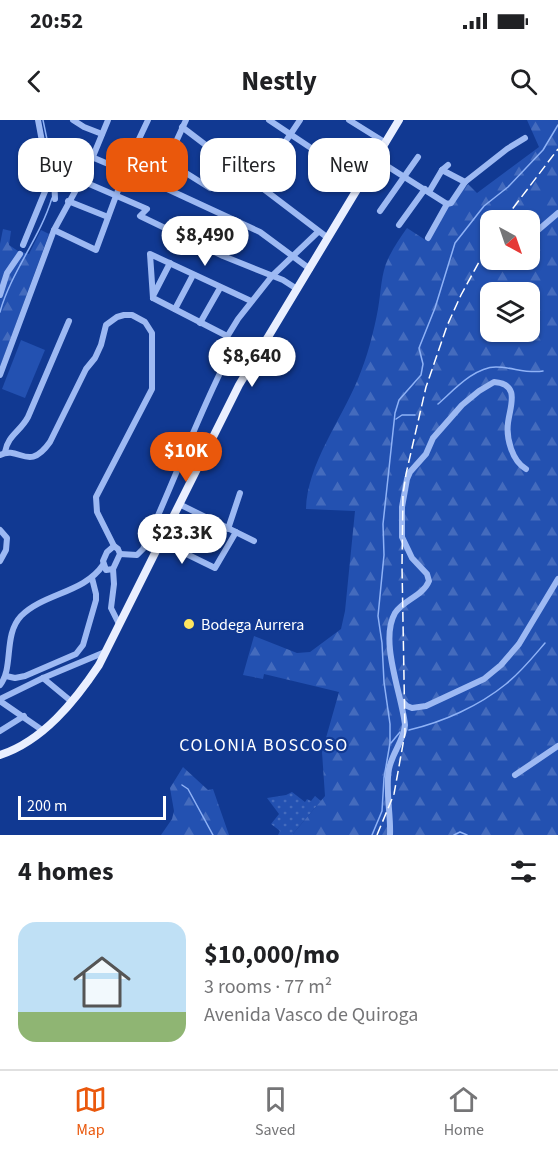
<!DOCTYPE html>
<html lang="en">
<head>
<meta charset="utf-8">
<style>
	body { margin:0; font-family:"Source Sans 3",sans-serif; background:#f6f6f6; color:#202124; height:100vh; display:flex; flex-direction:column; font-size:22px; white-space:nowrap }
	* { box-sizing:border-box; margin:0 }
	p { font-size:20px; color:#757577 }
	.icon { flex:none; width:33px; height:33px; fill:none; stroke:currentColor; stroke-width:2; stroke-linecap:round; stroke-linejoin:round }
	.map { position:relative; height:715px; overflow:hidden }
	.drawer { display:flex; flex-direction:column; background:#fff; flex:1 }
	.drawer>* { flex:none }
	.guide { position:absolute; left:18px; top:18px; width:522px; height:54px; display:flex; gap:12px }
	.needle { width:39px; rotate:140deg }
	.fabs { position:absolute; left:480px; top:90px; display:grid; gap:12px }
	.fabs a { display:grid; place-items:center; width:60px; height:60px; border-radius:12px; background:#fff; box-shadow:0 2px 4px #0004; font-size:30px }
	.scale { position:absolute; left:18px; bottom:15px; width:148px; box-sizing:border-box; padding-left:6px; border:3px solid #fff; border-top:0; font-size:16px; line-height:21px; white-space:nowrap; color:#fff; -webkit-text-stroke:4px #113992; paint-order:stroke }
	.price { position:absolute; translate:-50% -51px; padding:0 14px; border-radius:21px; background:#fff; color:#222; font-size:20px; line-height:39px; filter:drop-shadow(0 2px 3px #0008) }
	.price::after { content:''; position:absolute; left:50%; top:36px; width:18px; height:14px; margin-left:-9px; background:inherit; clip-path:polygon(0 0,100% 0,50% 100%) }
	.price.active { background:#ea580c; color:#fff }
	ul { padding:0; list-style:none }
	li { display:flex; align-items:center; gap:18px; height:150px; padding:0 18px }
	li+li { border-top:2px solid #e0e0e0 }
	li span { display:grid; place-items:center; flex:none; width:168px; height:120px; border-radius:18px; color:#555 }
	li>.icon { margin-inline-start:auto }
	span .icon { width:72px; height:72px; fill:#fffc; stroke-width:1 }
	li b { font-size:26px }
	h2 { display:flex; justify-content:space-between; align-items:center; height:72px; padding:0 18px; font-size:26px }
	.chip { padding:0 21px; border-radius:18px; background:#fff; box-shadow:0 2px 4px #0004; font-size:21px; line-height:54px }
	.chip.active { background:#ea580c; color:#fff }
	.status { display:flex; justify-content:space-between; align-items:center; height:42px; padding:0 30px; background:#fff; direction:ltr }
	.status svg { height:16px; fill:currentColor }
	header { display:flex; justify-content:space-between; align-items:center; height:78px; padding:0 18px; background:#fff; font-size:27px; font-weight:700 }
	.tabs { display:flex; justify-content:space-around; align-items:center; height:84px; border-top:2px solid #e0e0e0; background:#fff; font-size:16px; color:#757577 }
	.tabs a { display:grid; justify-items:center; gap:3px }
	.tabs .active { color:#ea580c }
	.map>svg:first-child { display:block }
	.grass { fill:url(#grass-dots) }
	.forest { fill:url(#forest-firs); fill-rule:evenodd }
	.pitch { fill:#2351b1 }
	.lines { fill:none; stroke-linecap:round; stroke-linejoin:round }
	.stream { stroke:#8fb2f6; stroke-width:1.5 }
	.minor { stroke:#9db9f3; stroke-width:6 }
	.major { stroke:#e9efff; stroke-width:8 }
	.rail { stroke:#fff; stroke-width:1.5; stroke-dasharray:10 4.5; stroke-linecap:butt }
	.poi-dot { fill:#ffe55f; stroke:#113992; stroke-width:2 }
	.labels { text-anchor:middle; stroke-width:4.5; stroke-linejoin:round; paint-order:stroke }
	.poi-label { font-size:16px; fill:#fff; stroke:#113992; text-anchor:start }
	.neighbourhood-label { font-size:18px; letter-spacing:1.5px; fill:#fff; stroke:#113992 }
</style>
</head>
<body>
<div class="status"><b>20:52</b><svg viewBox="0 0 49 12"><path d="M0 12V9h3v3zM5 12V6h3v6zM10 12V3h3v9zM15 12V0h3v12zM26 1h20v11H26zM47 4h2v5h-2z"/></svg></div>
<header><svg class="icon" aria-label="back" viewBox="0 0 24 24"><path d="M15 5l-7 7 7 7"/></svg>Nestly<svg class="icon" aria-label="search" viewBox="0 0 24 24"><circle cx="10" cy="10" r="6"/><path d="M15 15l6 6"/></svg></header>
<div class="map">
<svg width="558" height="715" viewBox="0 0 558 715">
	<defs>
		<pattern id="grass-dots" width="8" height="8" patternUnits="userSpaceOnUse" patternTransform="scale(1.5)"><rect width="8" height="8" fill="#2351b1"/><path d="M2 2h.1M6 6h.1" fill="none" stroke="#446bbd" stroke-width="1.8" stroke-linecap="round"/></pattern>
		<pattern id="forest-firs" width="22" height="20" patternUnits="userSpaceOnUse" patternTransform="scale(1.5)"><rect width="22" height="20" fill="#2351b1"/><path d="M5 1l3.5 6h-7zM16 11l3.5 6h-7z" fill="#446bbd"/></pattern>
	</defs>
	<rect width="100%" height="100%" fill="#113992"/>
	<polygon class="grass" points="292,672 305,682 307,679 311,681 315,676 321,681 292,715 278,715 280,711 271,704 279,694 267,678 286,675"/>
	<g class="forest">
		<path d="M527 0H558V715H292L325 676 322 632 339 572 264 554 263 559 243 555 254 516 297 533 310 532 341 509 345 491 355 391 306 389C307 345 341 300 358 259 367 238 374 211 378 189 381 173 381 153 388 139 393 128 400 118 407 108L427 121 447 88 468 64 477 73 539 27ZM490 100H530V140H490ZM490 172H530V212H490Z"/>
		<polygon points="3,109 11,111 9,125 18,131 29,134 41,110 49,114 0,247 0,124"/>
		<polygon points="183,647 208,670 213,669 229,715 161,715 172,699 174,691 170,668"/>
	</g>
	<polygon class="pitch" points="21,220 45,230 25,278 2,269"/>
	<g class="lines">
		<g class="stream">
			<polyline points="43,0 50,34"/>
			<path d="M0 192C11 152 40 118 52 78"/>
			<path d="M438 284C453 271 474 247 496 247 512 247 527 254 543 251"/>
			<polyline points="396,299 402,295 415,295"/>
			<path d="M409 610C443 602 479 586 506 564 521 552 533 537 545 523"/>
			<polyline points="391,623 400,612"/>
			<polyline points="182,665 188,669 213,715"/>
			<polyline points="372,715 382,691 384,658 390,623 390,604 384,562 382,523 378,496 384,435 383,404 395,293 399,280 421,255 423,244 419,228 435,188 455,123 484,86 508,67 543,30 558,5"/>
			<polyline points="454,715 460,712 467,715"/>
		</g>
		<g class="minor">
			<polyline points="73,0 84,7 102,14"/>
			<polyline points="269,0 362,62"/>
			<polyline points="349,0 386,23"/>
			<polyline points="182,7 328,118"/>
			<polyline points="376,39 447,84"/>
			<polyline points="170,43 210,68"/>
			<polyline points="442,50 465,62"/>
			<polyline points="80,60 147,89 140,96 223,136 283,160 297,169"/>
			<polyline points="257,64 300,0"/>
			<polyline points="165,68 170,35 186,0"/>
			<polyline points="429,72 442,50 448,45"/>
			<polyline points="55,79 53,34 56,26 61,24 165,68 260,112 310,149"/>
			<polyline points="68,81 108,97"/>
			<polyline points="380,91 418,37"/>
			<polyline points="399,105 425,69"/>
			<polyline points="54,110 96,130 130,38 148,0"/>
			<polyline points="530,117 558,93"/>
			<polyline points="428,118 447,84 451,83 465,62 507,29 525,18"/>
			<polyline points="23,125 46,69 47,48 38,0"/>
			<polyline points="154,174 170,143"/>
			<polyline points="0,175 7,153 20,134"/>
			<polyline points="153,178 150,134 251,181"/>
			<polyline points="153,178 227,216"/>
			<polyline points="175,189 193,155"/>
			<polyline points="200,203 220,168"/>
			<polyline points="219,230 238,199 272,156 318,112"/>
			<polyline points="0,255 54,110 89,46 108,0"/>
			<path d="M5 332C8 315 20 312 28 297L69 201"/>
			<path d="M0 335C20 325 28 353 50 322L86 249 95 238 101 225 106 205 117 197 124 195H132L145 202 152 213V269L96 377 97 392 114 426"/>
			<polyline points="179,384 254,421"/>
			<polyline points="228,409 240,373"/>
			<polyline points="0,410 7,418 6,430 0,441"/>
			<polyline points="160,421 215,448 236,412"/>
			<path d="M120 434 137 435 143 429C171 369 193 308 222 249L227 245H236"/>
			<polyline points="113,449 106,450 103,441 107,432 114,426 118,429 120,434 113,449 114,464 111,488 119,504"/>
			<polyline points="6,556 15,558 25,556 76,534 83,525 96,480 96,474 92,458"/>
			<polyline points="43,558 72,582"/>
			<path d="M0 565C14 548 3 515 21 496 44 473 84 473 103 445"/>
			<polyline points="0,579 43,558 105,532"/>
			<polyline points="0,581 42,610"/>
			<polyline points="403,582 407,586 412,588 426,586 484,559 501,545 519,524 558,459"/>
			<polyline points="0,611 24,596"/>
			<polyline points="515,655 558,626"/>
			<path d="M390 715C391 693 385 670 389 649 392 633 404 620 405 605 402 575 379 521 395 493 403 480 423 476 429 461L427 454 412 438 402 417V387L407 359 410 352 426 334 433 318 462 285 479 271 494 262C521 264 510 286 508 303 506 318 512 341 526 349"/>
		</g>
		<path class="major" d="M0 635C43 621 75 581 99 545L239 265 399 0"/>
		<g class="rail">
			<polyline points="504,100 558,29"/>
			<polyline points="377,715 394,674 405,613 402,446 403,374 406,354 426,267 447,206 461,175 490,122"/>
		</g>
	</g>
	<circle class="poi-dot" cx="189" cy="504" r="6"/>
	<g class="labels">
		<g class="poi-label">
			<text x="201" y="510">Bodega Aurrera</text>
		</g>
		<g class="neighbourhood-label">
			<text x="264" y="631">COLONIA BOSCOSO</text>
		</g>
	</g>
</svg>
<div class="fabs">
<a><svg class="needle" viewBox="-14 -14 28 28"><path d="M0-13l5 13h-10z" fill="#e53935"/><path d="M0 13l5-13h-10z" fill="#757577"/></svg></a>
<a><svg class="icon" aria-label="layers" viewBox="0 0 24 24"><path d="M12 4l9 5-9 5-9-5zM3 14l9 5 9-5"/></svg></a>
</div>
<div class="scale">200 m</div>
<b class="price" style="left:205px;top:147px">$8,490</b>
<b class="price" style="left:252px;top:268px">$8,640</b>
<b class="price active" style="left:186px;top:363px">$10K</b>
<b class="price" style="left:182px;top:445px">$23.3K</b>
<div class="guide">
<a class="chip">Buy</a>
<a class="chip active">Rent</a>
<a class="chip">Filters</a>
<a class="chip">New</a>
</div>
</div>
<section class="drawer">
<h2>4 homes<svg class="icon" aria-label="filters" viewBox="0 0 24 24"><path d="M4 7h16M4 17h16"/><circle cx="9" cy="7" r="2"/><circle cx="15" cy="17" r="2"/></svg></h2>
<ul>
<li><span style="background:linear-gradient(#bfe0f5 75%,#8fb573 0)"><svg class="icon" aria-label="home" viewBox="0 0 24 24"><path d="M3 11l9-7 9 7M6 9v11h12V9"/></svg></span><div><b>$10,000/mo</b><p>3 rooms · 77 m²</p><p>Avenida Vasco de Quiroga</p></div></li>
</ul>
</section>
<nav class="tabs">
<a class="active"><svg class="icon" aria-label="map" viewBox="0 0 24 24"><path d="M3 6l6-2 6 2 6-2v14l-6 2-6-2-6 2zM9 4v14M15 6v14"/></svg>Map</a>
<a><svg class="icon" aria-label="saved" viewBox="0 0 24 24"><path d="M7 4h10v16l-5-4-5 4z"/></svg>Saved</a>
<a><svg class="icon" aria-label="home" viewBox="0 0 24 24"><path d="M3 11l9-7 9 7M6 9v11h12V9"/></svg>Home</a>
</nav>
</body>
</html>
